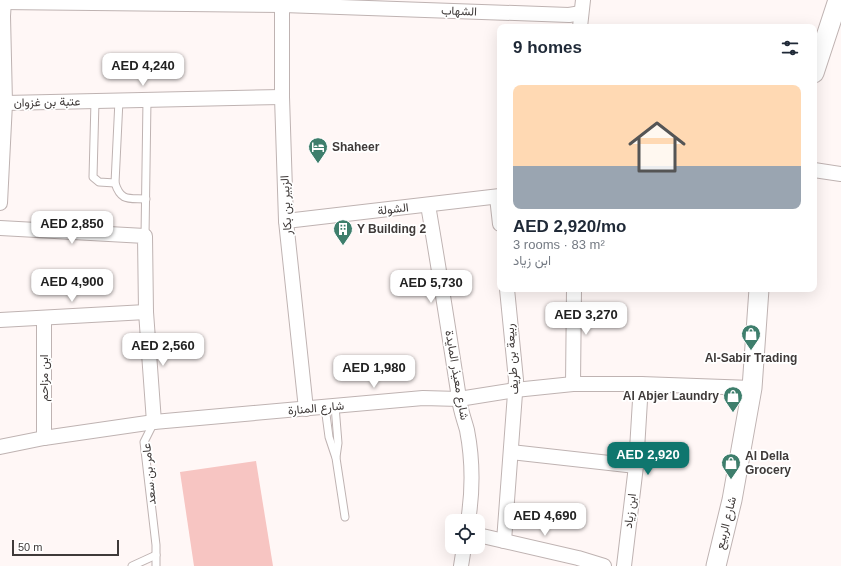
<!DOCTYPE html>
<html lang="en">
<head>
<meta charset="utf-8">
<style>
	body { margin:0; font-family:Helvetica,Vazirmatn,sans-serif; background:#f6f6f7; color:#1f2937; height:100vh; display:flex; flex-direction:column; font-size:15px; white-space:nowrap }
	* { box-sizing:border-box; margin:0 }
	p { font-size:13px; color:#747a83 }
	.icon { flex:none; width:22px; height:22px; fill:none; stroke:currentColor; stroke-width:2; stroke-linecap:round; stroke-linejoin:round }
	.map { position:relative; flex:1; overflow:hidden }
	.panel { position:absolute; left:497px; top:24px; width:320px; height:268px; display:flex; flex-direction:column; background:#fff; border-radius:8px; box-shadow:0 4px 16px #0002 }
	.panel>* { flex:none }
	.buttons { position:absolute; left:445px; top:514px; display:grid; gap:8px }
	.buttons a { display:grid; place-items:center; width:40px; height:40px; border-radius:8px; background:#fff; box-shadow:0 4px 16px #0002; font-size:20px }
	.scale { position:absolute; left:12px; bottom:10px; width:107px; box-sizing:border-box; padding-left:4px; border:2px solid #3f3a39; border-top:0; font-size:11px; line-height:14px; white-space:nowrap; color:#3f3a39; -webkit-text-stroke:3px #fff; paint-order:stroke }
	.price { position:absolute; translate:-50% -34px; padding:0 9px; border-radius:8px; background:#fff; color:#222; font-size:13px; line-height:26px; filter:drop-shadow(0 1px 2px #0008) }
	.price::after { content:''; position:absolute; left:50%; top:24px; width:12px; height:9px; margin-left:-6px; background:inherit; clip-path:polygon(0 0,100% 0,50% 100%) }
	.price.on { background:#0f766e; color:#fff }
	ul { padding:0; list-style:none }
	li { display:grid; align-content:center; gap:8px; height:212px; padding:0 16px }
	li+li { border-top:1px solid #e0e1e3 }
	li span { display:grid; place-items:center; height:124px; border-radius:8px; color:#555 }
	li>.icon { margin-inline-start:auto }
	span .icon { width:72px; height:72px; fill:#fffc; stroke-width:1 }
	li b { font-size:17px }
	h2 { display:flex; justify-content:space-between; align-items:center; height:48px; padding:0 16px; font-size:17px }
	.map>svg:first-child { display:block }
	.green { fill:#f7c5c2 }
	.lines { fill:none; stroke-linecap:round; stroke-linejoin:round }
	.lane-casing { stroke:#bfb3b2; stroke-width:9 }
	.street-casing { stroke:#bfb3b2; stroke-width:16 }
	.secondary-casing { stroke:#bfb3b2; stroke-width:21 }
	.lane { stroke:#fff; stroke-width:7 }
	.street { stroke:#fff; stroke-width:14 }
	.secondary { stroke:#fff; stroke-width:19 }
	.labels { text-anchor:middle; stroke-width:3.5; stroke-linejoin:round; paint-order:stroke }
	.street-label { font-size:12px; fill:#3f3a39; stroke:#fff }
	.poi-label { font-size:12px; font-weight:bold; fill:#3f3a39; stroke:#fff; text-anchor:start }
</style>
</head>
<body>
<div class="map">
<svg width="841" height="566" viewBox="0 0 841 566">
	<rect width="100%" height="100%" fill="#fff7f6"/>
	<polygon class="green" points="256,461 273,566 194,566 180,472"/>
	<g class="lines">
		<g class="lane-casing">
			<g id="lane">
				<path d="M119 100 115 183C121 202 129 198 146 199"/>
				<polyline points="95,101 93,177 99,182 115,183"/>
				<polyline points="145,236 147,100"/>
				<polyline points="335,406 338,443 336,457"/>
				<polyline points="325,407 329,437 336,458 345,517"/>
				<polyline points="154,422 144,442 156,545 156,566"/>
				<polyline points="132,566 156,555"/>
			</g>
		</g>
		<g class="street-casing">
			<g id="street">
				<polyline points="282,0 282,97 286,221 306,409"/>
				<polyline points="0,2 283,5 569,15 581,13"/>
				<polyline points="580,27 583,0"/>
				<polyline points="5,103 282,97"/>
				<polyline points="814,170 841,174"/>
				<polyline points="497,197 500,224"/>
				<polyline points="0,203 5,103 3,16 4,0"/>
				<path d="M428 205C439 269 449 333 459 398 460 409 464 419 467 430 473 461 473 490 468 521"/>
				<polyline points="286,221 500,196"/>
				<polyline points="0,228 145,236 146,312 154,422"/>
				<polyline points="0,320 146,312"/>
				<polyline points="573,384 574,289"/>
				<polyline points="44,438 44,318"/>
				<polyline points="0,447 44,438 154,422 423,398 459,399 515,390 573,384 641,384 752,388"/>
				<polyline points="511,452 636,466"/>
				<polyline points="478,535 578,558 604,566"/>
				<polyline points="504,541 516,380 507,289"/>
				<polyline points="461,566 464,547"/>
				<polyline points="624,566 636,466 641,384"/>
			</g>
		</g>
		<g class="secondary-casing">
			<g id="secondary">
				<polyline points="814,73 838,0"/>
				<polyline points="716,566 732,500 752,388 759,289"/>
			</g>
		</g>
		<use href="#lane" class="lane"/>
		<use href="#street" class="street"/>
		<use href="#secondary" class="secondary"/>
	</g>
	<defs>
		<g id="hotel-pin" transform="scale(1)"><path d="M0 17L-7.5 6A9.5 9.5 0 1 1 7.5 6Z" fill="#3e7e6c" stroke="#fff"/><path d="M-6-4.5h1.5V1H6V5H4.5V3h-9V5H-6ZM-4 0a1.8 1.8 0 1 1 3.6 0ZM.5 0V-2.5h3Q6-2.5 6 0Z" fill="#fff"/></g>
		<g id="building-pin" transform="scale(1)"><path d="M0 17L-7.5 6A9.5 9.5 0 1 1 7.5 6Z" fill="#3e7e6c" stroke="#fff"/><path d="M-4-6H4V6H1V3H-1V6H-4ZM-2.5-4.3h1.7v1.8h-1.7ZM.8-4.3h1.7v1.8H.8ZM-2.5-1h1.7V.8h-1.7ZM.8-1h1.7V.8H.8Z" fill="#fff"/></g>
		<g id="shop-pin" transform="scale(1)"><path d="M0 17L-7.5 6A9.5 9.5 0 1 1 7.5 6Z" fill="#3e7e6c" stroke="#fff"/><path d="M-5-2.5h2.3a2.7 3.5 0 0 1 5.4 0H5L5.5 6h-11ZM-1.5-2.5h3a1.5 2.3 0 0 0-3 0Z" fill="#fff"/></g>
	</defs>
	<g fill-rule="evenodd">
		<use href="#hotel-pin" x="318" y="147"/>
		<use href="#building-pin" x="343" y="229"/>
		<use href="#shop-pin" x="751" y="334"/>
		<use href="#shop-pin" x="733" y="396"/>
		<use href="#shop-pin" x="731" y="463"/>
	</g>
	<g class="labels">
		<g class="street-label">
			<text transform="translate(459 11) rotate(2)" y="4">الشهاب</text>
			<text transform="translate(47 102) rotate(-1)" y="4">عتبة بن غزوان</text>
			<text transform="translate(286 205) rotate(-93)" y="4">الزبير بن بكار</text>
			<text transform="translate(393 209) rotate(-7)" y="4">الشولة</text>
			<text transform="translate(512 359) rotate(-94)" y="4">ربيعة بن طريف</text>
			<text transform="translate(457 375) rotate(80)" y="4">شارع معيذر المايدة</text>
			<text transform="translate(44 378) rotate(-90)" y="4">ابن مزاحم</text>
			<text transform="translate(316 408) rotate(-5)" y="4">شارع المنارة</text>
			<text transform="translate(149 474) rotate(-95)" y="4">عامر بن سعد</text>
			<text transform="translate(630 511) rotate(-83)" y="4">ابن زياد</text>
			<text transform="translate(726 523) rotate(-76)" y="4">شارع الربيع</text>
		</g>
		<g class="poi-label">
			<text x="332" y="151">Shaheer</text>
			<text x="357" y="233">Y Building 2</text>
			<text x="751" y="362" text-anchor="middle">Al-Sabir Trading</text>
			<text x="719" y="400" text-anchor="end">Al Abjer Laundry</text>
			<text x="745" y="460">Al Della<tspan x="745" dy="14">Grocery</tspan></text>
		</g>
	</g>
</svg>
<div class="buttons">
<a><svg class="icon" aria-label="locate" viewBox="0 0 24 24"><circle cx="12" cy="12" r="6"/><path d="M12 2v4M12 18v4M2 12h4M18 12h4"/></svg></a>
</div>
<div class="scale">50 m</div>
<b class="price" style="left:143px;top:87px">AED 4,240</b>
<b class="price" style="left:72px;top:245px">AED 2,850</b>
<b class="price" style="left:72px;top:303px">AED 4,900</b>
<b class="price" style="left:431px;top:304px">AED 5,730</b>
<b class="price" style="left:586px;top:336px">AED 3,270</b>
<b class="price" style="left:163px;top:367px">AED 2,560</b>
<b class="price" style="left:374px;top:389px">AED 1,980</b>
<b class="price on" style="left:648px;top:476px">AED 2,920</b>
<b class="price" style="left:545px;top:537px">AED 4,690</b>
<section class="panel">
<h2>9 homes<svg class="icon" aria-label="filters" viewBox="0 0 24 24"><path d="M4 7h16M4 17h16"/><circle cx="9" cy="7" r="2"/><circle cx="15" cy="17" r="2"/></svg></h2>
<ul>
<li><span style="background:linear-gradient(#ffd9b3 65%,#9aa5b1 0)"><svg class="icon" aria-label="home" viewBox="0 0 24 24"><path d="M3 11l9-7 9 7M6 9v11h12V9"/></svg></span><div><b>AED 2,920/mo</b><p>3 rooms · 83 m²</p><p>ابن زياد</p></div></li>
</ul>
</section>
</div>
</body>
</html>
